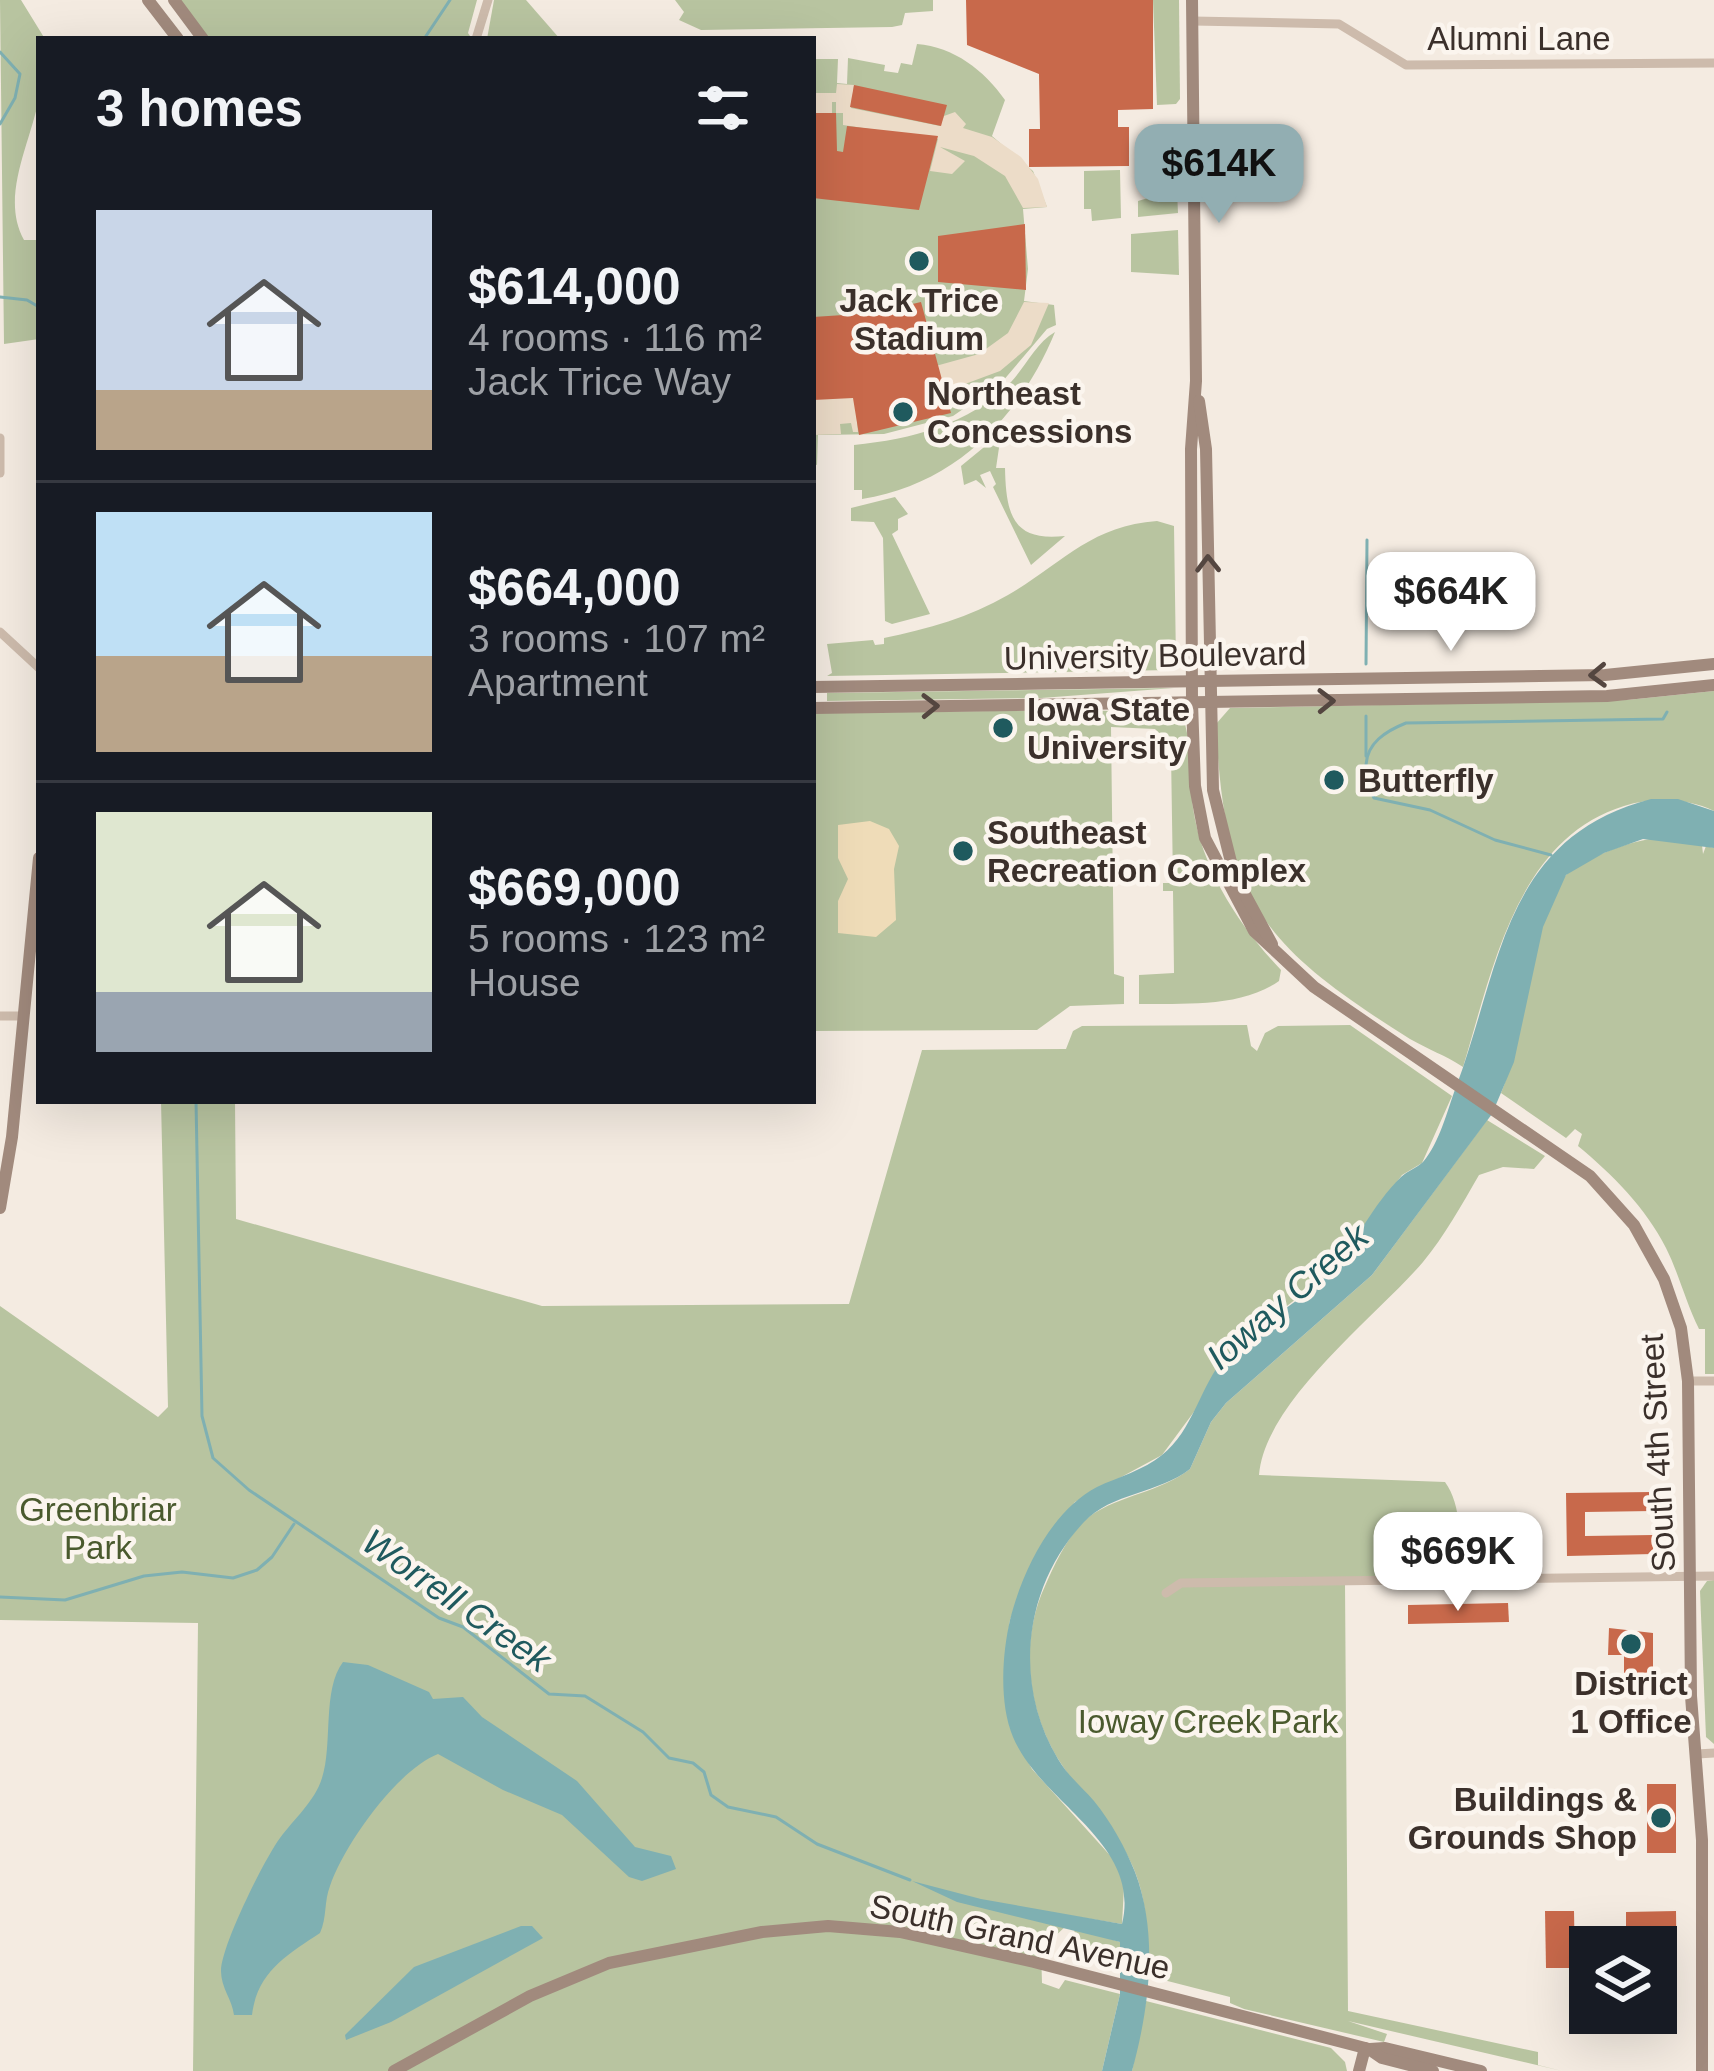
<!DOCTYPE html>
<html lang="en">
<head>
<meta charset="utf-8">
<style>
	body { margin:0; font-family:Arial,sans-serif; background:#20242c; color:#f1f3f6; height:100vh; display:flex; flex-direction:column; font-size:45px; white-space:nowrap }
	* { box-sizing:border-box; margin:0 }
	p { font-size:39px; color:#9ea1a6 }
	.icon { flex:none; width:66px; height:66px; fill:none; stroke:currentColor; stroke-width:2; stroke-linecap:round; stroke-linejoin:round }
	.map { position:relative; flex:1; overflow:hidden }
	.drawer { position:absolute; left:36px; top:36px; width:780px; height:1068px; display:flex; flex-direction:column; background:#171b24; border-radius:0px; box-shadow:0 12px 48px #0002 }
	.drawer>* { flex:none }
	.buttons { position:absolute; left:1569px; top:1926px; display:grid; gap:24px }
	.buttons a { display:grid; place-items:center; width:108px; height:108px; border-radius:0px; background:#171b24; box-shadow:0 12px 48px #0002; font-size:60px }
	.price { position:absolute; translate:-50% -102px; padding:0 27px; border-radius:24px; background:#fff; color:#222; font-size:39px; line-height:78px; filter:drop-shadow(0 3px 6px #0008) }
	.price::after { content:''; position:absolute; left:50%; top:72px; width:36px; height:27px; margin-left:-18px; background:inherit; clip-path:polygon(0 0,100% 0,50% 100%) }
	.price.on { background:#92aeb2; color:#111 }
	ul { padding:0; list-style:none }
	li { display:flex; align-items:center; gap:36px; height:300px; padding:0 60px }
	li+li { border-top:3px solid #363941 }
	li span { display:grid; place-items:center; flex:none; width:336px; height:240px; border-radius:0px; color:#555 }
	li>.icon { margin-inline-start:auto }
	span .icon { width:144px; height:144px; fill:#fffc; stroke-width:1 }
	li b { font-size:51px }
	h2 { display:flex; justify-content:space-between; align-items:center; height:144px; padding:0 60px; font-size:51px }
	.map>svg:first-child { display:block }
	.green { fill:#b8c4a0 }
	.sand { fill:#efdcb8 }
	.plaza { fill:#ecdcc8 }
	.water { fill:#7fb0b2 }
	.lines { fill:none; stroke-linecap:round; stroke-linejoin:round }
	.stream { stroke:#7fb0b2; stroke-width:3 }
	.building { fill:#c8694b }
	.street { stroke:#cdbbac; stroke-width:9 }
	.secondary { stroke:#a18a7d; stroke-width:12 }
	.oneway { stroke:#544640 }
	.poi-dot { fill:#1f5a5e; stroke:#fbf5ee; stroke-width:4.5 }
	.labels { text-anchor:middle; stroke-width:9; stroke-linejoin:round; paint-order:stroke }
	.street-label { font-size:33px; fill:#3b302b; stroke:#fbf5ee }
	.poi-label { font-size:33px; font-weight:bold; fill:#3b302b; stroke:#fbf5ee; text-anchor:start }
	.park-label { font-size:33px; fill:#4a5a2e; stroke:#fbf5ee }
	.water-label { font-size:36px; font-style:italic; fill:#1f5a5e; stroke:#fbf5ee }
</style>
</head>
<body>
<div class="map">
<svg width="1714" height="2071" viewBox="0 0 1714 2071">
	<rect width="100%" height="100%" fill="#f4ebe1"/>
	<g class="green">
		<path d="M0 0H21L45 39H39C39 57 43 80 39 98 30 145 0 197 24 240H39V339L4 344Z"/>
		<polygon points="174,0 477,0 468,33 472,39 203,39"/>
		<polygon points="494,0 526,0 560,39 487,39"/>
		<polygon points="675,0 933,0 933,11 905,13 902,25 892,27 701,30 679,20 684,12"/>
		<polygon points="1153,0 1179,0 1180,99 1176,104 1157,105"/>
		<path d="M917 44C954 47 984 70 1005 100L992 136 1033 171 1047 207 1023 209 1028 269 1024 301 1054 305 1056 325 1047 329 1002 382 953 416 884 434 818 435 817 465 813 464V59H838L837 83 847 84 848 58 885 65 884 71 898 73 901 63 912 65Z"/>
		<polygon points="1174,126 1178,213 1138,217 1138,201 1158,195 1157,130 1148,127"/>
		<polygon points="1120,170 1121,218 1092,221 1091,209 1084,209 1084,171"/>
		<polygon points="1178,230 1179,275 1131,272 1131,234"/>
		<path d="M1055 332C1020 417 956 484 862 499V490H854V445C912 439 968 425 1011 382 1026 366 1036 343 1055 332Z"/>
		<path d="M994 439 1000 441 996 468H1005C1006 515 1013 542 1065 536L1031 565 993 487 996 484 990 471 980 475 986 488 976 480 964 485 961 466Z"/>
		<polygon points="895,497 908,514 898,519 898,530 892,534 930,614 892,624 885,621 883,538 874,522 851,521 851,508"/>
		<path d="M1157 521 1174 526 1176 663 1171 670 827 676 832 673 827 644 873 640 875 645 884 644V638C928 629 970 617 1008 595 1063 563 1090 526 1157 521Z"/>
		<polygon points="1174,688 1041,698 827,701 827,693"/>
		<path d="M1714 691V811C1687 798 1653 797 1624 806 1516 839 1492 972 1463 1067 1443 1054 1431 1051 1410 1039 1262 946 1224 901 1216 724L1230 708 1627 700Z"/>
		<path d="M1083 710 1165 713 1185 724C1192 750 1189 781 1193 808 1202 869 1239 926 1281 970L1279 981C1240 1008 1184 1003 1139 1004V975L1174 973 1173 891H1163V883H1173L1171 753 1168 743 1155 729 1111 727 1114 974 1124 977V1004L1070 1006 1037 1030 813 1031V713Z"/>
		<path d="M1658 838 1702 845 1703 854 1706 846 1714 848V1374H1705V1329H1699C1686 1303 1679 1274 1666 1248 1646 1208 1612 1174 1578 1146L1582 1134 1575 1129 1566 1138 1501 1093C1524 1039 1531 914 1564 877 1582 858 1632 840 1658 838Z"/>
		<polygon points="1247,1025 1251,1046 1257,1051 1265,1033 1278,1026 1350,1025 1452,1096 1422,1163 1402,1175 1327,1275 1253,1332 1162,1455 1075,1502 1035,1556 1010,1620 1006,1647 1010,1728 1032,1769 1116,1862 1124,1887 1122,1924 1041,1911 1041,1920 1066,1926 1041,1949 1042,1983 1059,1989 1065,1980 1120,1994 1102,2071 193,2071 198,1623 0,1620 0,1306 158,1417 168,1407 161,1101 235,1101 236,1219 542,1306 849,1304 922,1050 1066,1049 1073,1031 1082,1026"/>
		<path d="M1487 1120 1545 1156 1534 1169 1503 1167 1479 1175C1461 1206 1445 1235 1423 1262 1375 1318 1265 1401 1259 1475L1445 1482C1462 1505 1463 1549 1452 1575L1345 1583 1348 2011 1538 2052V2065L1562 2071 1348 2021 1387 2034 1384 2042 1244 2009 1230 2003V1997L1148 1976C1148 1940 1148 1901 1133 1867 1113 1822 1084 1800 1060 1762 1027 1710 1019 1642 1045 1586 1055 1563 1070 1531 1090 1516 1120 1495 1161 1492 1190 1469L1211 1422 1226 1403 1372 1275Z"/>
		<polygon points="1714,1580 1714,1744 1706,1737 1700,1591 1707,1581"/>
		<polygon points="1075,1928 1120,1942 1122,1970 1071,1957"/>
		<polygon points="1146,2001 1331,2048 1345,2062 1347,2071 1132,2071"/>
	</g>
	<polygon class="sand" points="870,821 889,829 899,846 894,869 896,920 876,937 838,933 838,901 848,879 838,858 838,825"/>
	<g class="plaza">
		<polygon points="837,84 854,85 851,108 940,126 944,116 955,112 966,124 963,128 992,137 1021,157 1038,179 1047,207 1023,208 1005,176 974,156 940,147 965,161 952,174 930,171 938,139 843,125 843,113 836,113 836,102 832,102 832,113 813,113 813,93 836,93"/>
		<polygon points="1024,302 1049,303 1031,345 1000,371 965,384 970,390 959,404 948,402 944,391 856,411 858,432 853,432 851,423 840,424 841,434 813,435 813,400 979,354 1008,333"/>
	</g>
	<g class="water">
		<path d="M1651 799H1678L1714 811V848L1643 839 1604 853 1566 875 1543 927 1514 1062 1492 1114 1372 1275 1226 1403 1211 1422 1190 1469C1160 1493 1111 1493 1084 1522 1023 1587 1013 1684 1058 1759 1068 1776 1082 1787 1094 1801 1111 1822 1125 1847 1135 1872 1159 1935 1149 2009 1132 2071H1102L1120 1994V1942L957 1902 912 1881 981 1899 1122 1924C1142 1842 1041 1804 1013 1737 999 1703 1002 1655 1010 1620 1022 1572 1051 1511 1097 1487 1118 1477 1144 1470 1162 1455 1193 1431 1200 1386 1225 1357 1254 1325 1294 1307 1324 1278 1354 1248 1371 1206 1401 1177 1407 1171 1417 1168 1423 1162 1440 1142 1447 1111 1456 1087 1502 964 1503 838 1651 799Z"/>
		<path d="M343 1662 368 1665 429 1692 433 1699 463 1697 482 1717 577 1781 635 1847 671 1856 676 1869 642 1881 629 1877 562 1815 503 1790 438 1754C397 1770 344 1845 330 1886 324 1901 327 1918 320 1933 287 1955 257 1972 252 2015H234C232 1999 221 1988 221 1971 221 1946 265 1858 280 1838 294 1819 315 1801 322 1778 333 1745 322 1689 343 1662Z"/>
		<polygon points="521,1926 532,1926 543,1938 391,2022 346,2040 345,2035 414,1967"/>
	</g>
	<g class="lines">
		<g class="stream">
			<polyline points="424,39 450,0"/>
			<polyline points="0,52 20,74 15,98 0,124"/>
			<polyline points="0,297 27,300 39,307"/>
			<polyline points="1366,664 1367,540"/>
			<polyline points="1366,756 1366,716"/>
			<path d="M1366 767C1366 743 1386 731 1406 723L1663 719 1667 712"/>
			<polyline points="1366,781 1374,798 1430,810 1495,840 1551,855"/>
			<polyline points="196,1101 202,1416 213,1458 249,1490 439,1618 463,1627 549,1694 585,1696 643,1732 669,1758 693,1763 704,1772 711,1795 728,1807 776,1817 817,1844 910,1880"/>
			<polyline points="0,1597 65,1600 144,1576 182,1572 233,1578 257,1570 272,1557 294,1524"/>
		</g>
	</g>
	<g class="building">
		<polygon points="966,0 1153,0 1153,109 1118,110 1118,127 1129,127 1129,166 1029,167 1029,129 1040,129 1039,74 967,45"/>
		<polygon points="854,85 947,105 941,126 850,107"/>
		<polygon points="813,113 836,113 837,151 843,152 847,126 938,136 919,210 813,198"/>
		<polygon points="1025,224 1026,290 938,282 938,236"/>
		<polygon points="921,302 951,413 859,435 853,398 813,400 813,317 874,313"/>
		<polygon points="1652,1492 1653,1511 1585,1512 1585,1536 1653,1535 1653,1554 1567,1556 1566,1493"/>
		<polygon points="1508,1603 1509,1622 1408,1624 1408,1605"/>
		<polygon points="1609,1628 1653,1633 1653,1681 1624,1680 1624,1655 1608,1655"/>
		<rect x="1647" y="1784" width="29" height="69"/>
		<polygon points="1545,1911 1574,1911 1575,1968 1546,1968"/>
		<polygon points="1676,1911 1677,1990 1656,1990 1656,1947 1626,1947 1626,1912"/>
	</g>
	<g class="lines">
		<g class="street">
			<polyline points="1193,21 1339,24 1406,65 1714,63"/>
			<polyline points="476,39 488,0"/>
			<polyline points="0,438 0,473"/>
			<polyline points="0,632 39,668"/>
			<polyline points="0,1016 23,1016"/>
			<polyline points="1688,1381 1714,1381"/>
			<polyline points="1166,1593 1181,1583 1714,1576"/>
			<polyline points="1697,1754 1714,1753"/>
		</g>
		<g class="secondary">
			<polyline points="148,0 178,39"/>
			<polyline points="174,0 203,39"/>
			<polyline points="1192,0 1196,381 1191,449 1192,703 1195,786 1205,838 1254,931 1314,987 1590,1176 1634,1225 1664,1279 1681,1328 1688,1381 1691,1696 1702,1840 1702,2071"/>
			<polyline points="1199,401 1206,449 1213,790 1234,874 1272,944"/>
			<polyline points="813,687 1605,675 1714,664"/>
			<polyline points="813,708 1607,696 1714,685"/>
			<polyline points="0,1208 12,1137 39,858"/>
			<polyline points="1370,2049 1385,2048 1481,2071"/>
			<polyline points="394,2071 530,1996 609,1963 762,1932 828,1926 900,1932 1034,1962 1369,2049 1382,2058 1433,2071"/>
			<polyline points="1359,2071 1365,2048"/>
		</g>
	</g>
	<defs><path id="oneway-chevron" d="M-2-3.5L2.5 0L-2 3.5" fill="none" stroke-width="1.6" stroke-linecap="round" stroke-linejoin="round" transform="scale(3)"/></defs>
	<g class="oneway">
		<use href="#oneway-chevron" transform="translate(1208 564) rotate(-91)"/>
		<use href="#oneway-chevron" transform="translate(1598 675) rotate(178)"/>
		<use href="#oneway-chevron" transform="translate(1326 701) rotate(-1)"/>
		<use href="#oneway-chevron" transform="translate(930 706) rotate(-1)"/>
	</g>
	<g class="poi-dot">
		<circle cx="919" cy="261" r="12"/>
		<circle cx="903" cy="412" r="12"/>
		<circle cx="1003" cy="728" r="12"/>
		<circle cx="1334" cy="780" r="12"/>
		<circle cx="963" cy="851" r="12"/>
		<circle cx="1631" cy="1644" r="12"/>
		<circle cx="1661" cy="1818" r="12"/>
	</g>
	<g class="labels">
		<g class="street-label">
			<text x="1519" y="50">Alumni Lane</text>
			<text transform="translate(1155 655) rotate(-1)" y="12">University Boulevard</text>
			<text transform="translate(1657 1453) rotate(-93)" y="12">South 4th Street</text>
			<text transform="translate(1020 1936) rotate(12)" y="12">South Grand Avenue</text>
		</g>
		<g class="poi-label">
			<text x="919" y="312" text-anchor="middle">Jack Trice<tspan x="919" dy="38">Stadium</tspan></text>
			<text x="927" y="405">Northeast<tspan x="927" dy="38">Concessions</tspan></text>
			<text x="1027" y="721">Iowa State<tspan x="1027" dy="38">University</tspan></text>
			<text x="1358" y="792">Butterfly</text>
			<text x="987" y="844">Southeast<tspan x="987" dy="38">Recreation Complex</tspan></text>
			<text x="1631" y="1695" text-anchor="middle">District<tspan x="1631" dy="38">1 Office</tspan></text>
			<text x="1637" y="1811" text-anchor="end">Buildings &amp;<tspan x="1637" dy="38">Grounds Shop</tspan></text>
		</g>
		<g class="park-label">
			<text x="98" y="1521">Greenbriar<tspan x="98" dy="38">Park</tspan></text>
			<text x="1208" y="1733">Ioway Creek Park</text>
		</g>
		<g class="water-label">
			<text transform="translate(1287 1296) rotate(-41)" y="13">Ioway Creek</text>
			<text transform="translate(457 1600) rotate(35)" y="13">Worrell Creek</text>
		</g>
	</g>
</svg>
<div class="buttons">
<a><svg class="icon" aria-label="layers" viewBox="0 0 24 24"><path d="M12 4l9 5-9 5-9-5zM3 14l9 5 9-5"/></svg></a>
</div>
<b class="price on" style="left:1219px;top:226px">$614K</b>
<b class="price" style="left:1451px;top:654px">$664K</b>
<b class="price" style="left:1458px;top:1614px">$669K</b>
<section class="drawer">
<h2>3 homes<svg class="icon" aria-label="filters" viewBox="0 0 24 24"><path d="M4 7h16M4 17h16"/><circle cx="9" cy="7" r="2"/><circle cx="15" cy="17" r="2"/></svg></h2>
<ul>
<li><span style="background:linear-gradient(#c9d6e8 75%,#b9a48a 0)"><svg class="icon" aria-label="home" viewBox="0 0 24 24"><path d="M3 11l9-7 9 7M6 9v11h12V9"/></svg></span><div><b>$614,000</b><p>4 rooms · 116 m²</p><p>Jack Trice Way</p></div></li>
<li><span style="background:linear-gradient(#bfe0f5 60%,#b9a48a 0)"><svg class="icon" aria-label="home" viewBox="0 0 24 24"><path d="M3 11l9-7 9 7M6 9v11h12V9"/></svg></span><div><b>$664,000</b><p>3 rooms · 107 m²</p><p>Apartment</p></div></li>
<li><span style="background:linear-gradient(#dfe7d0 75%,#9aa5b1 0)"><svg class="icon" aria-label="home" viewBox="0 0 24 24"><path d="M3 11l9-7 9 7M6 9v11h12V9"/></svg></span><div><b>$669,000</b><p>5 rooms · 123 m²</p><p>House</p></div></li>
</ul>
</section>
</div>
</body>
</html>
